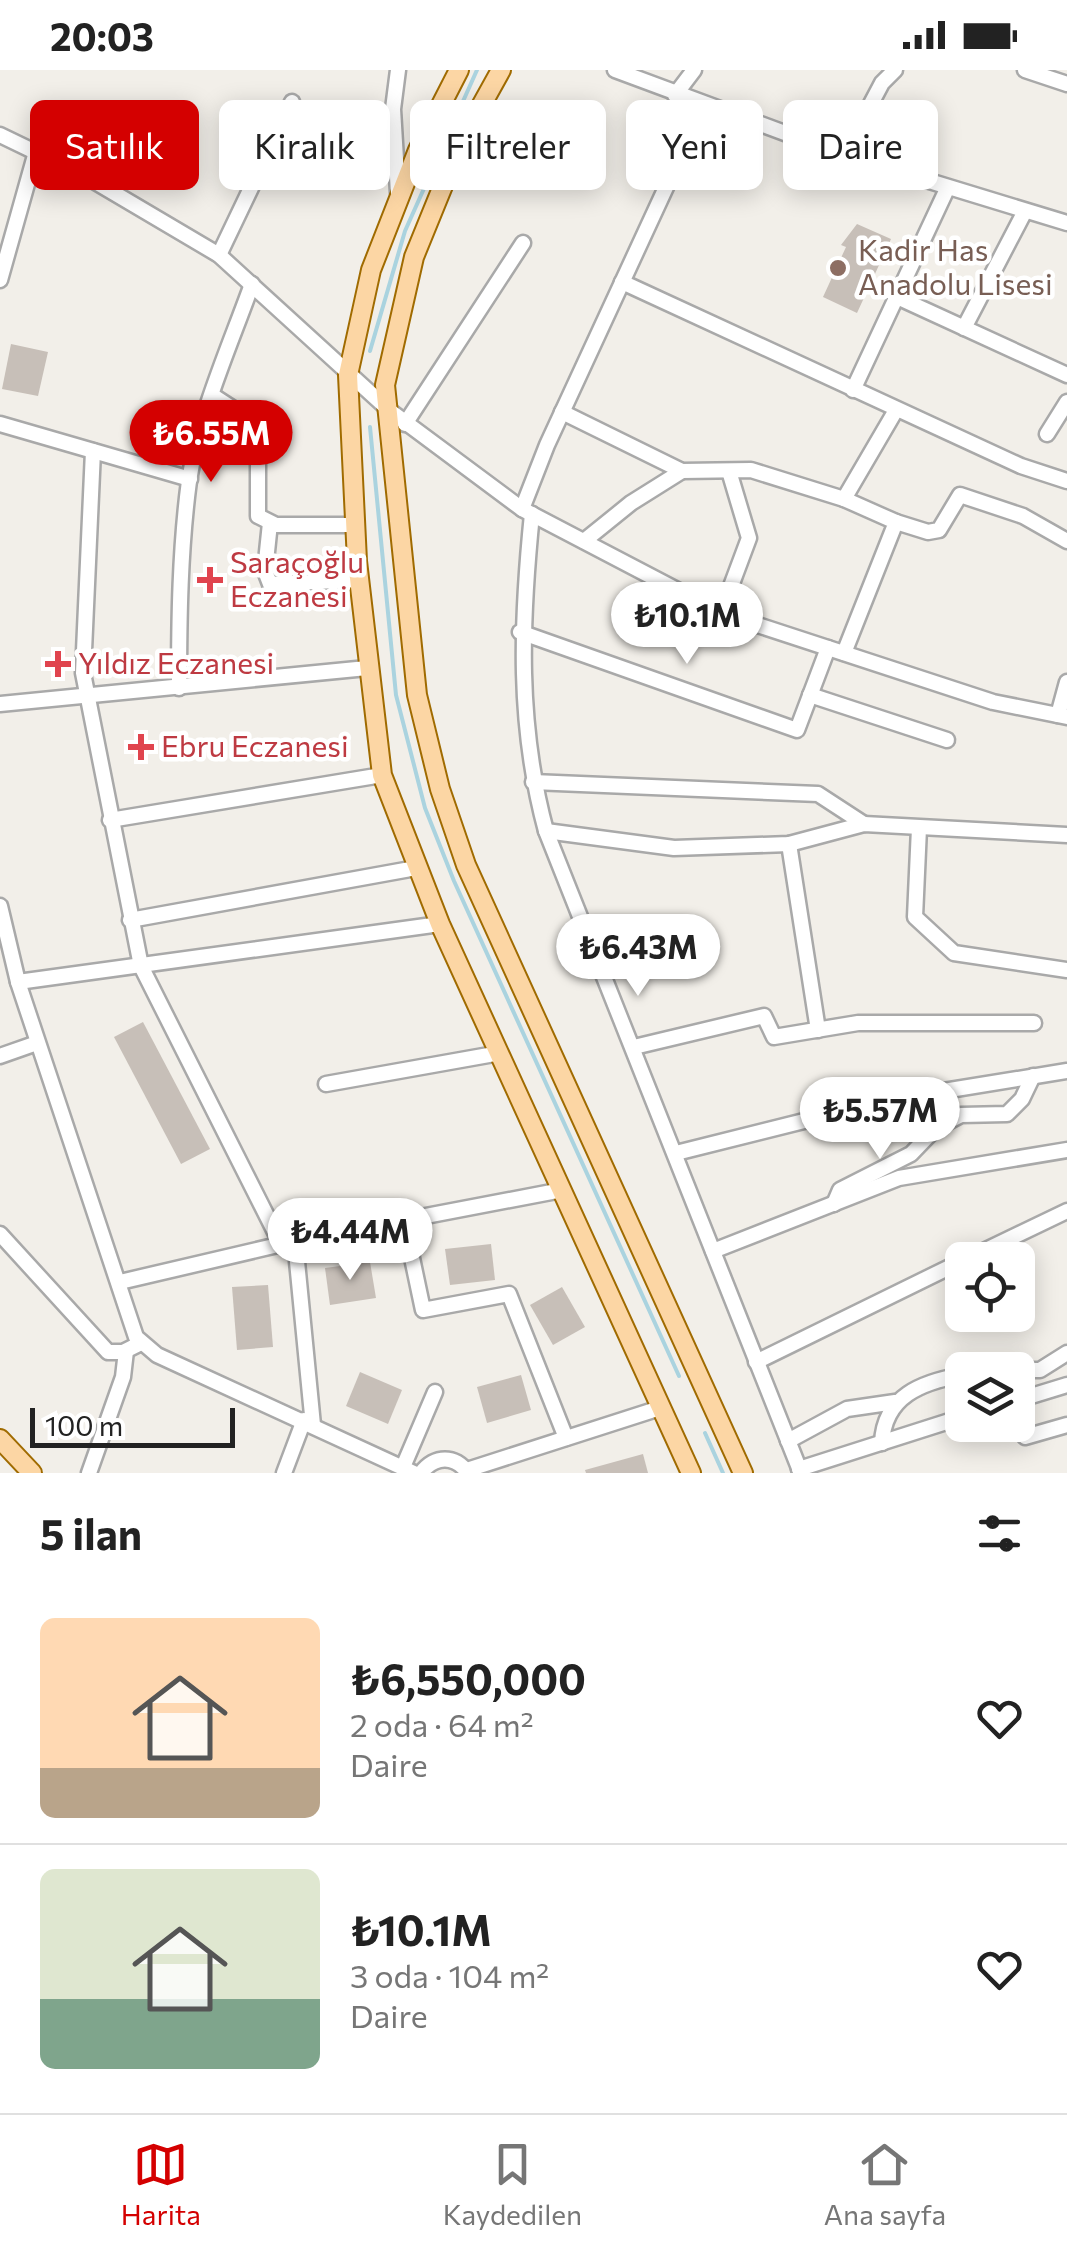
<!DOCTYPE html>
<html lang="tr">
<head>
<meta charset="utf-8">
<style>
	body { margin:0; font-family:Commissioner,sans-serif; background:#f6f6f6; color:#222; height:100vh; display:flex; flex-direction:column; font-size:38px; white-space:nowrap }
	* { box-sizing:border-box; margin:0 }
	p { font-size:32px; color:#767676 }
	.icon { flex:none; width:55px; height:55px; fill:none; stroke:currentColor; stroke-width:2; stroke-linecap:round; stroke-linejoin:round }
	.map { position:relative; height:1403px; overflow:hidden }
	.details { display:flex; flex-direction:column; background:#fff; flex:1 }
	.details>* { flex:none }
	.top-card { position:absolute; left:30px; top:30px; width:1008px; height:90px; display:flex; gap:20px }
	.buttons { position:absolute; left:945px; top:1172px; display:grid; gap:20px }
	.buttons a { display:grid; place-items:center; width:90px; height:90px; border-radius:15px; background:#fff; box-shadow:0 5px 25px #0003; font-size:50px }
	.scale { position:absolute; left:30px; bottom:25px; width:205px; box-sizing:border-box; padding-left:10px; border:5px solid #222; border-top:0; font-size:28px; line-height:35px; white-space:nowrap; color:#222; -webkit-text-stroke:8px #fff; paint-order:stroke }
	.price { position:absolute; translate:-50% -85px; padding:0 22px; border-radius:35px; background:#fff; color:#222; font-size:32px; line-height:65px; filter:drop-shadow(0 2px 5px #0008) }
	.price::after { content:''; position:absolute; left:50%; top:60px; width:30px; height:22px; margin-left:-15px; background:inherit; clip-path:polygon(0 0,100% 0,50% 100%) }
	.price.current { background:#d40000; color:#fff }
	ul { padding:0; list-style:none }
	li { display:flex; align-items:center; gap:30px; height:250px; padding:0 40px }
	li+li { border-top:2px solid #e0e0e0 }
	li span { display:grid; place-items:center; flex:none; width:280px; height:200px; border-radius:15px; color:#555 }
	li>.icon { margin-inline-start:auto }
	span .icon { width:120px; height:120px; fill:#fffc; stroke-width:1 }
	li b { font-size:42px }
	h2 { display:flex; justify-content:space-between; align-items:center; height:120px; padding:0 40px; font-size:42px }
	.chip { padding:0 35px; border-radius:15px; background:#fff; box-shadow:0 5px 25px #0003; font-size:35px; line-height:90px }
	.chip.current { background:#d40000; color:#fff }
	.status { display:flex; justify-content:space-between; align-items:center; height:70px; padding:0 50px; background:#fff; direction:ltr }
	.status svg { height:28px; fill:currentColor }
	.menu { display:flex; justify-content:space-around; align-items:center; height:140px; border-top:2px solid #e0e0e0; background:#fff; font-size:28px; color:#767676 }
	.menu a { display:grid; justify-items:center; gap:5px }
	.menu .current { color:#d40000 }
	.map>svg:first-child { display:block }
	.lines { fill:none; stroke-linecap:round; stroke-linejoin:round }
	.stream { stroke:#aad3df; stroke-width:4 }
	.building { fill:#c7bfb8 }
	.minor-casing { stroke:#a9a9a9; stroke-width:19 }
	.major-casing { stroke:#a06b00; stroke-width:22 }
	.minor { stroke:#fff; stroke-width:14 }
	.major { stroke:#fcd6a4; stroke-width:18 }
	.education-dot { fill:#8d6e63; stroke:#fff; stroke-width:4 }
	.health-dot { fill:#e0444e; stroke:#fff; stroke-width:4 }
	.labels { text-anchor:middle; stroke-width:9; stroke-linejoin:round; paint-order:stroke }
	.education-label { font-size:30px; fill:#785e54; stroke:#fff; text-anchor:start }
	.health-label { font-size:30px; fill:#be3a42; stroke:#fff; text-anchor:start }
</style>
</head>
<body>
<div class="status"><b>20:03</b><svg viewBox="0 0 49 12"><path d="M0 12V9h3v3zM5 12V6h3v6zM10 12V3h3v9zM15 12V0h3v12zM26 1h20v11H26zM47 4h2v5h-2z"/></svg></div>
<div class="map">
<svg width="1067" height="1403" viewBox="0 0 1067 1403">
	<rect width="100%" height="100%" fill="#f2efe9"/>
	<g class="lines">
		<g class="stream">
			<polyline points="370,281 405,161 477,0"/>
			<polyline points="370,357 396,625 425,738 454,811 679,1306"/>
			<polyline points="705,1363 723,1403"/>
		</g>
	</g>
	<g class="building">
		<polygon points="857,154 891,169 857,243 823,227 846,177 841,175"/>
		<polygon points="11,274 48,282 38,326 2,319"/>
		<polygon points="143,952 210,1079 181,1094 114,967"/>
		<polygon points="491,1174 495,1210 450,1215 445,1179"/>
		<polygon points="370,1192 376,1228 330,1235 325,1198"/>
		<polygon points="268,1215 273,1277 237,1280 232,1217"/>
		<polygon points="562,1217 585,1257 553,1275 530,1235"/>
		<polygon points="360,1302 402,1320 388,1354 346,1336"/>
		<polygon points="521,1305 531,1340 487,1353 477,1317"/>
		<polygon points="643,1384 648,1403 586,1403 585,1400"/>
	</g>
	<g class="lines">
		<g class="minor-casing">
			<g id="minor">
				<polyline points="615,0 844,85 1067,153"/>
				<polyline points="1025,0 1067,14"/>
				<polyline points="675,25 694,0"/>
				<polyline points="0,65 87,107 219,185 389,340 522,439 721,543 993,632 1067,647"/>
				<polyline points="844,85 882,13 895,0"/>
				<polyline points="398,123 393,39 398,0"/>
				<polyline points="219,185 292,32"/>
				<polyline points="0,210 36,82"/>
				<polyline points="622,212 1021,396 1067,411"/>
				<polyline points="897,227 1067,305"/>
				<polyline points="964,258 1025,141"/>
				<polyline points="853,320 947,119"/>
				<polyline points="212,325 258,355 258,446 276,455 355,455"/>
				<polyline points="562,342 682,401 751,400 844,429 896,340"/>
				<polyline points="0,354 190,409"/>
				<polyline points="405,354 523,173"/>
				<polyline points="1047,364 1067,332"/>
				<polyline points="93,381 83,603 141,896 281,1174"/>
				<polyline points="844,429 896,452 844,583"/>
				<polyline points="522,439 547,375 704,35"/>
				<path d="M532 444C521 553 517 654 546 761L801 1403"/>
				<polyline points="896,452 928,462 939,460 960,425 1023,446 1067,471"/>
				<polyline points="270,453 265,501 270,514 359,510"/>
				<polyline points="584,471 631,433 682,401"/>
				<polyline points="721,543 749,468 729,401"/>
				<polyline points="520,562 797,660 828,578"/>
				<path d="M179 618C179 549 180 479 189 411 199 344 229 278 252 214"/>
				<polyline points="810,625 947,670"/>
				<polyline points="0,634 367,598"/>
				<polyline points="1058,645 1067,612"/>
				<polyline points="533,712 818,724 864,754"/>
				<polyline points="110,750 382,705"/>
				<polyline points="919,758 915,847 954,883 1067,900"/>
				<polyline points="546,761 674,778 789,774 864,754 1067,765"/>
				<polyline points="789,774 818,960"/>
				<polyline points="0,836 18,912 136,1267 157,1285 414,1403"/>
				<polyline points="130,850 416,798"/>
				<polyline points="18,912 440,854"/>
				<polyline points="634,977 764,946 774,967 858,953 1034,953"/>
				<polyline points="0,986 37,973"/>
				<polyline points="326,1014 500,983"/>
				<polyline points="676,1083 888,1030 1067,1001"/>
				<polyline points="834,1134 840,1120 911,1084 936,1058 961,1045 1007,1044 1022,1029 1033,1006"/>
				<polyline points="404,1150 423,1240 509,1224 566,1368"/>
				<polyline points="0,1164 108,1282 123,1282 141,1273"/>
				<polyline points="295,1171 313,1355"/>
				<polyline points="713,1181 899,1108 1067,1080"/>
				<polyline points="965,1190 1067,1141"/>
				<polyline points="120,1212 295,1171 562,1120"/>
				<polyline points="756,1292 962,1191"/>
				<polyline points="988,1300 1040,1300 1067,1283"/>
				<polyline points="1018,1330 1067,1315"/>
				<polyline points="1025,1367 1067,1355"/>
				<polyline points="788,1371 847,1339 895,1332"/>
				<path d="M882 1373C884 1326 922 1312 962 1305"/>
				<polyline points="403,1397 435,1322"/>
				<polyline points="799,1399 962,1347"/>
				<polyline points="467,1400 660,1338"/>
				<polyline points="89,1403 123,1307 126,1281"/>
				<polyline points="284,1403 304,1350"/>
				<path d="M421 1403C435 1385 455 1385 468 1403"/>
			</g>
		</g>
		<g class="major-casing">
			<g id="major">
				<polyline points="459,0 418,80 371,200 348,305 357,491 382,705 440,854 691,1403"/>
				<polyline points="501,0 460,74 414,187 385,315 417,625 440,719 466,795 743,1403"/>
				<polyline points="0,1369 32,1403"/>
			</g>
		</g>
		<use href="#minor" class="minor"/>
		<use href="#major" class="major"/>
	</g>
	<circle class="education-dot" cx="838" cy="198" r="10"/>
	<g class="health-dot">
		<path d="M205 495h10v10h10v10h-10v10h-10v-10h-10v-10h10z"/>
		<path d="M53 579h10v10h10v10h-10v10h-10v-10h-10v-10h10z"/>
		<path d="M136 662h10v10h10v10h-10v10h-10v-10h-10v-10h10z"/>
	</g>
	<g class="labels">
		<g class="education-label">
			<text x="858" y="191">Kadir Has<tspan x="858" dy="34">Anadolu Lisesi</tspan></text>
		</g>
		<g class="health-label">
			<text x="230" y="503">Saraçoğlu<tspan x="230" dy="34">Eczanesi</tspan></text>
			<text x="78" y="604">Yıldız Eczanesi</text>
			<text x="161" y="687">Ebru Eczanesi</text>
		</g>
	</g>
</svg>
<div class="buttons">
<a><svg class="icon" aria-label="locate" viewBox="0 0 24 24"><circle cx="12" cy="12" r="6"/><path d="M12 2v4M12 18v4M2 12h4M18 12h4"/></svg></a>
<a><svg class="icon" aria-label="layers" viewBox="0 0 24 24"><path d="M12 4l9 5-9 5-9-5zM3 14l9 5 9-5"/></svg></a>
</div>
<div class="scale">100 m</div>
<b class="price current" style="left:211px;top:415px">₺6.55M</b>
<b class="price" style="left:687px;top:597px">₺10.1M</b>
<b class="price" style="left:638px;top:929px">₺6.43M</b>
<b class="price" style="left:880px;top:1092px">₺5.57M</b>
<b class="price" style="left:350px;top:1213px">₺4.44M</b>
<div class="top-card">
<a class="chip current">Satılık</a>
<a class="chip">Kiralık</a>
<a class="chip">Filtreler</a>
<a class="chip">Yeni</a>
<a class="chip">Daire</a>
</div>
</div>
<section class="details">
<h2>5 ilan<svg class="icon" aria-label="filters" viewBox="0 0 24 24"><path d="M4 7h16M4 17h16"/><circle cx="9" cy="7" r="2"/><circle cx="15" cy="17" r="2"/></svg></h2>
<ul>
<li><span style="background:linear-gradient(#ffd9b3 75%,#b9a48a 0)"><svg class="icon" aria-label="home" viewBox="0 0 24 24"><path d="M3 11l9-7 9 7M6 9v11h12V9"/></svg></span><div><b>₺6,550,000</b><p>2 oda · 64 m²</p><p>Daire</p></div><svg class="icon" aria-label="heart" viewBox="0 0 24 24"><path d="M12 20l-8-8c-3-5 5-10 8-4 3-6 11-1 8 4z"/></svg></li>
<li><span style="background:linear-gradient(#dfe7d0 65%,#7fa58c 0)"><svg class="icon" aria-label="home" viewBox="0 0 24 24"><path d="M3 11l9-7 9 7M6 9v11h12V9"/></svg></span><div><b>₺10.1M</b><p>3 oda · 104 m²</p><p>Daire</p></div><svg class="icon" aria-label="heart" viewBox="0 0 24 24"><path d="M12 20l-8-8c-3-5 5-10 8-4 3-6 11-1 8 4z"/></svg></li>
</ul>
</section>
<nav class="menu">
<a class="current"><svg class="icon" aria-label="map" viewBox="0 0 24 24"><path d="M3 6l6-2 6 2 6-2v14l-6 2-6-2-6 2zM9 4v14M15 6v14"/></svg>Harita</a>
<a><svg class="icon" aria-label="saved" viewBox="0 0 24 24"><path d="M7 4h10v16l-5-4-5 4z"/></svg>Kaydedilen</a>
<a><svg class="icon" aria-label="home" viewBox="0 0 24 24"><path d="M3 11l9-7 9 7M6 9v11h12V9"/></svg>Ana sayfa</a>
</nav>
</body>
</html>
